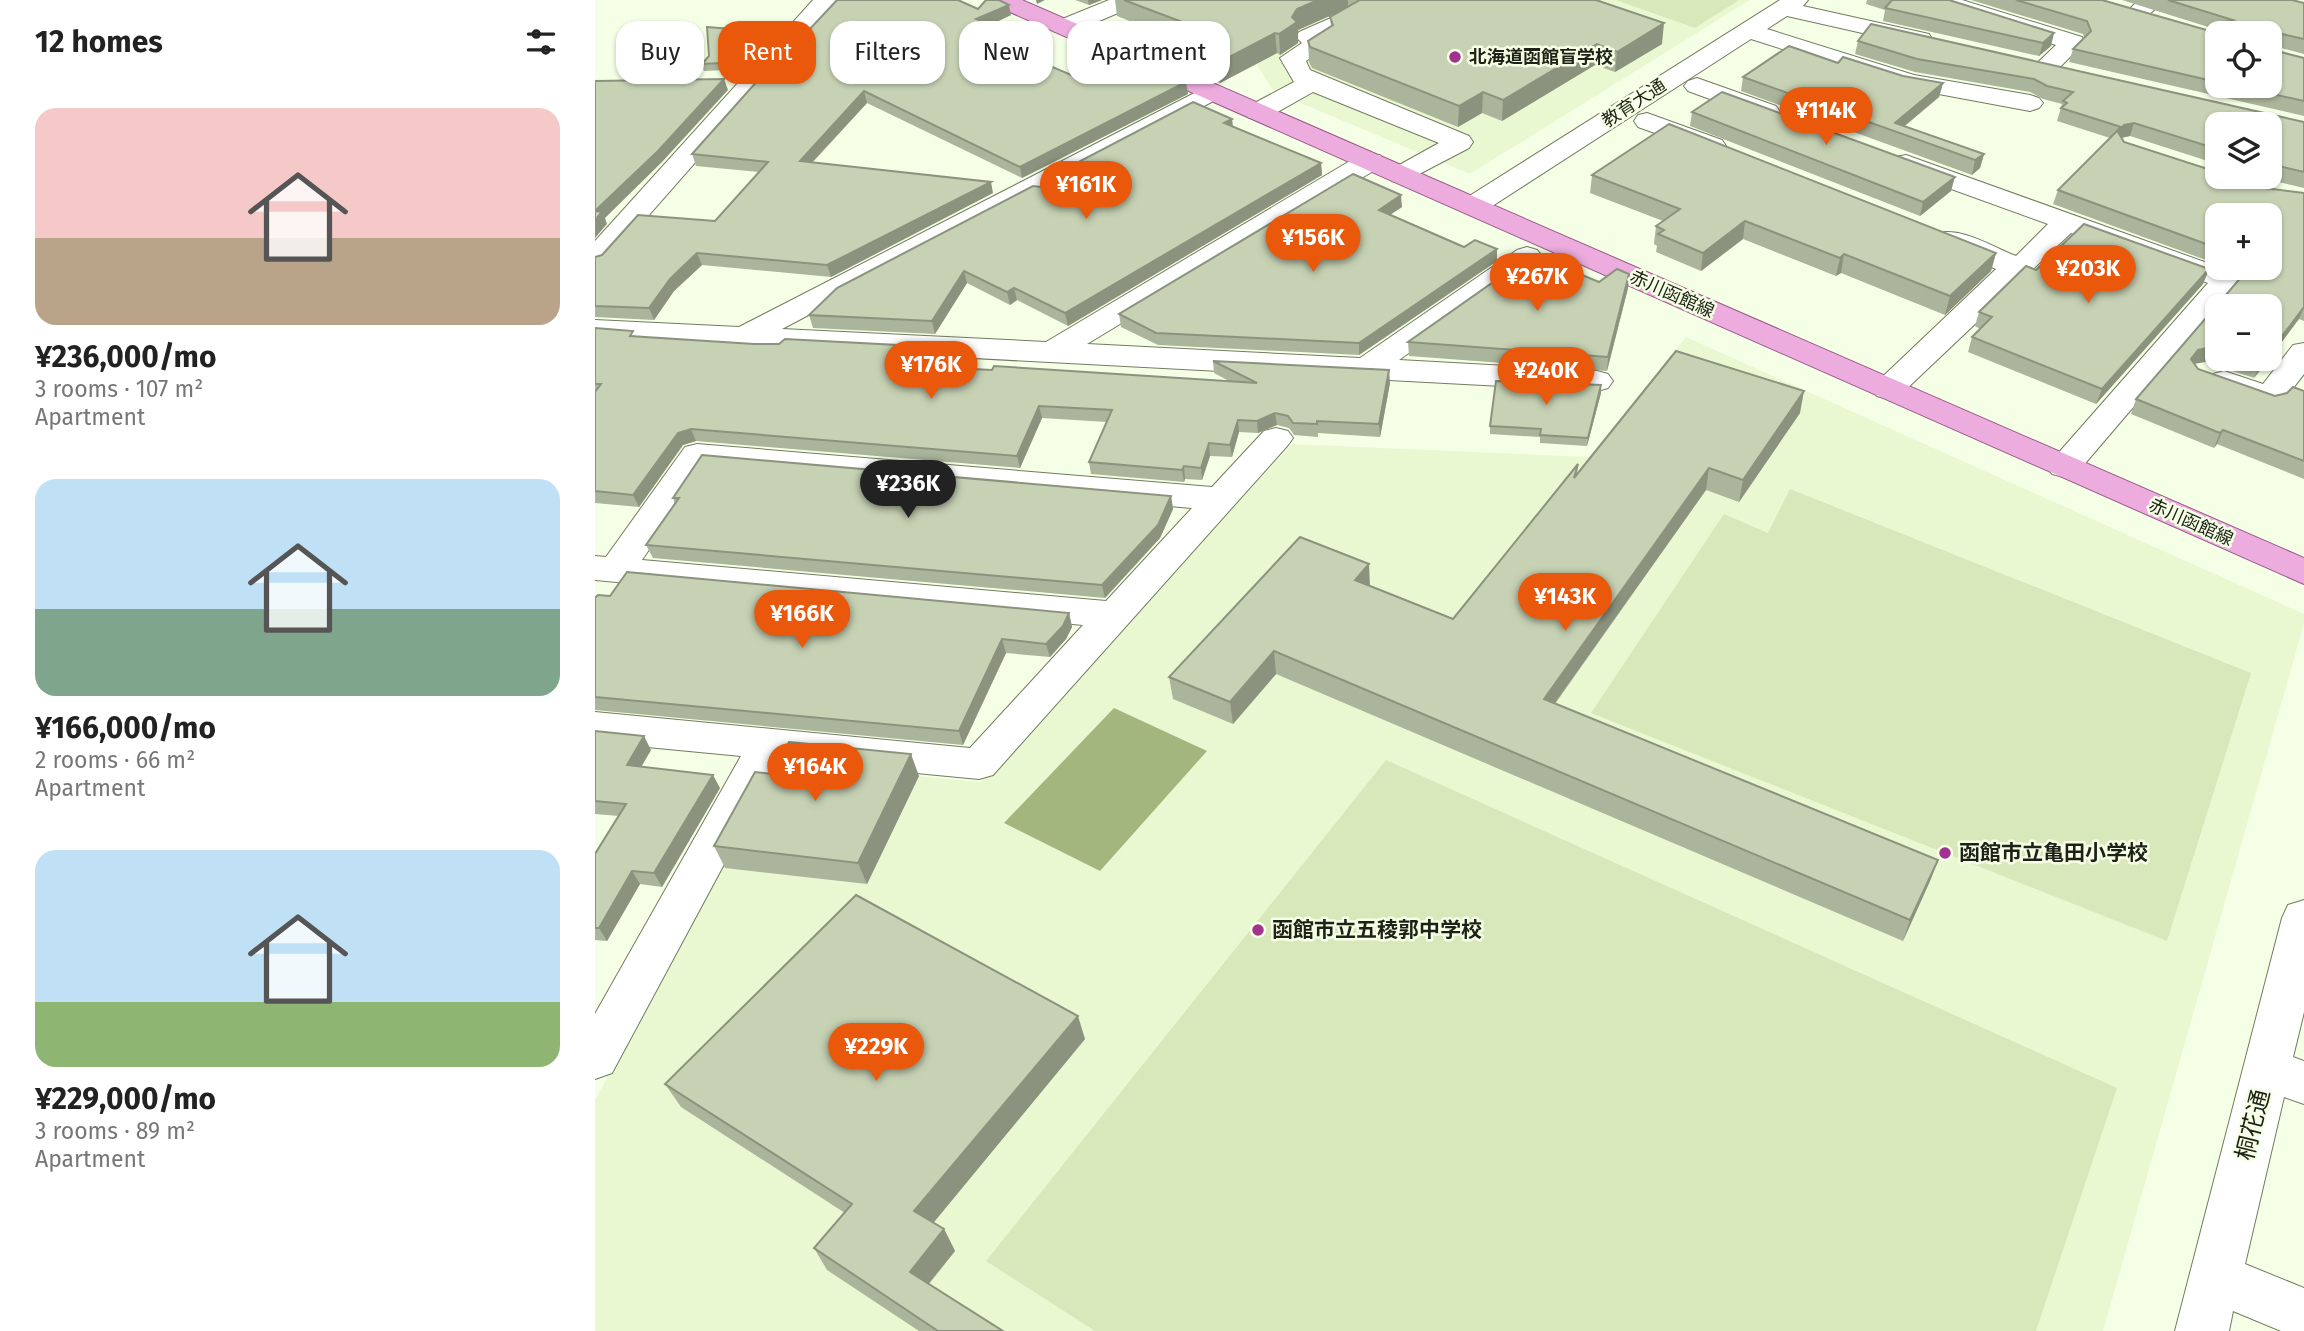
<!DOCTYPE html>
<html lang="en">
<head>
<meta charset="utf-8">
<style>
	body { margin:0; font-family:"Fira Sans","Noto Sans JP",sans-serif; background:#f6f6f6; color:#222; height:100vh; display:flex; flex-direction:column; font-size:26px; white-space:nowrap }
	* { box-sizing:border-box; margin:0 }
	p { font-size:23px; color:#767676 }
	.icon { flex:none; width:38px; height:38px; fill:none; stroke:currentColor; stroke-width:2; stroke-linecap:round; stroke-linejoin:round }
	.map { position:relative; flex:1; overflow:hidden }
	.details { display:flex; flex-direction:column; background:#fff; width:595px }
	.details>* { flex:none }
	.hud { position:absolute; left:21px; top:21px; width:665px; height:63px; display:flex; gap:14px }
	.fabs { position:absolute; left:1610px; top:21px; display:grid; gap:14px }
	.fabs a { display:grid; place-items:center; width:77px; height:77px; border-radius:14px; background:#fff; box-shadow:0 2px 5px #0004; font-size:35px }
	.price { position:absolute; translate:-50% -60px; padding:0 16px; border-radius:24px; background:#ea580c; color:#fff; font-size:23px; line-height:46px; filter:drop-shadow(0 2px 4px #0008) }
	.price::after { content:''; position:absolute; left:50%; top:42px; width:21px; height:16px; margin-left:-10px; background:inherit; clip-path:polygon(0 0,100% 0,50% 100%) }
	.price.current { background:#222; color:#fff }
	ul { padding:0; list-style:none }
	li { display:grid; align-content:center; gap:14px; height:371px; padding:0 35px }
	li span { display:grid; place-items:center; height:217px; border-radius:21px; color:#555 }
	li>.icon { margin-inline-start:auto }
	span .icon { width:126px; height:126px; fill:#fffc; stroke-width:1 }
	li b { font-size:30px }
	h2 { display:flex; justify-content:space-between; align-items:center; height:84px; padding:0 35px; font-size:30px }
	.chip { padding:0 24px; border-radius:21px; background:#fff; box-shadow:0 2px 5px #0004; font-size:24px; line-height:63px }
	.chip.current { background:#ea580c; color:#fff }
	main { display:flex; flex:1; min-height:0 }
	.map>svg:first-child { display:block }
	.built { fill:#eaf8d1 }
	.green { fill:#d8e8ba }
	.water { fill:#a3b67d }
	.lines { fill:none; stroke-linecap:round; stroke-linejoin:round }
	.minor-casing { stroke:#727c60; stroke-width:2 }
	.major-casing { stroke:#9b588a; stroke-width:2 }
	.minor { fill:#fff; fill-rule:evenodd }
	.major { fill:#ecacde; fill-rule:evenodd }
	.wall { fill:#abb59b }
	.shaded-wall { fill:#8b937e }
	.building { fill:#c7d2b4; stroke:#8b937e; stroke-width:2 }
	.poi-dot { fill:#a2328f; stroke:#f5ffe5; stroke-width:2.5 }
	.labels { text-anchor:middle; stroke-width:5; stroke-linejoin:round; paint-order:stroke }
	.far-poi-label { font-size:18px; font-weight:bold; fill:#1e2216; stroke:#f5ffe5; text-anchor:start }
	.far-street-label { font-size:18px; fill:#1e2216; stroke:#f5ffe5 }
	.poi-label { font-size:21px; font-weight:bold; fill:#1e2216; stroke:#f5ffe5; text-anchor:start }
	.near-street-label { font-size:24px; fill:#1e2216; stroke:#f5ffe5 }
</style>
</head>
<body>
<main>
<section class="details">
<h2>12 homes<svg class="icon" aria-label="filters" viewBox="0 0 24 24"><path d="M4 7h16M4 17h16"/><circle cx="9" cy="7" r="2"/><circle cx="15" cy="17" r="2"/></svg></h2>
<ul>
<li><span style="background:linear-gradient(#f6c9c9 60%,#b9a48a 0)"><svg class="icon" aria-label="home" viewBox="0 0 24 24"><path d="M3 11l9-7 9 7M6 9v11h12V9"/></svg></span><div><b>¥236,000/mo</b><p>3 rooms · 107 m²</p><p>Apartment</p></div></li>
<li><span style="background:linear-gradient(#bfe0f5 60%,#7fa58c 0)"><svg class="icon" aria-label="home" viewBox="0 0 24 24"><path d="M3 11l9-7 9 7M6 9v11h12V9"/></svg></span><div><b>¥166,000/mo</b><p>2 rooms · 66 m²</p><p>Apartment</p></div></li>
<li><span style="background:linear-gradient(#bfe0f5 70%,#8fb573 0)"><svg class="icon" aria-label="home" viewBox="0 0 24 24"><path d="M3 11l9-7 9 7M6 9v11h12V9"/></svg></span><div><b>¥229,000/mo</b><p>3 rooms · 89 m²</p><p>Apartment</p></div></li>
</ul>
</section>
<div class="map">
<svg width="1709" height="1331" viewBox="0 0 1709 1331">
	<rect width="100%" height="100%" fill="#f5ffe5"/>
	<g class="built">
		<polygon points="739,0 1155,0 875,174 679,92 632,17 731,22 739,18"/>
		<polygon points="1091,337 1709,614 1709,624 1508,1331 0,1331 0,1100 183,763 385,782 697,444 994,457"/>
	</g>
	<g class="green">
		<polygon points="1021,0 1144,0 1100,28"/>
		<polygon points="1195,489 1656,673 1572,941 996,713 1129,514 1173,533"/>
		<polygon points="791,760 1522,1088 1441,1331 500,1331 391,1261"/>
	</g>
	<polygon class="water" points="519,708 612,751 505,871 409,823"/>
	<g class="lines">
		<g class="minor-casing">
			<g id="minor">
				<polygon points="218,0 243,0 10,265 0,268 0,241"/>
				<polygon points="514,0 546,0 542,5 478,32 460,32 457,27 460,22"/>
				<polygon points="1185,0 1213,0 1208,6 1334,34 1337,39 1334,44 1325,46 1192,16 1172,29 1319,75 1435,95 1444,98 1448,103 1444,108 1435,111 1306,87 1156,39 888,212 878,214 868,212 864,206 868,200"/>
				<polygon points="1330,0 1367,0 1487,37 1490,42 1460,72 1442,72 1438,67 1461,45 1334,5"/>
				<polygon points="1544,0 1570,0 1549,19 1533,19 1529,14"/>
				<polygon points="754,10 762,12 766,17 762,22 732,37 738,43 711,61 715,70 874,136 878,142 874,148 807,183 797,181 793,175 797,169 844,143 718,92 672,118 654,118 650,112 654,106 699,82 685,58 707,43 701,37 704,32"/>
				<polygon points="1102,78 1181,106 1185,112 1181,118 1172,120 1093,91 1089,86 1093,81"/>
				<polygon points="617,84 626,87 630,92 626,97 187,329 451,342 765,155 785,155 789,161 785,167 492,344 765,358 922,250 932,247 942,250 947,256 942,262 804,360 1002,371 1013,374 1018,381 1013,388 1002,391 0,338 0,320 144,327"/>
				<polygon points="1052,113 1127,140 1131,146 1127,152 1118,154 1043,127 1039,121 1043,115"/>
				<path d="M1311 155 1643 274 1647 280 1481 474 1469 477 1457 474 1452 466 1613 283 1476 233 1304 396 1293 399 1282 396 1277 389 1282 382 1401 269 1343 245 1339 239 1343 233C1367 227 1398 247 1421 256L1453 224 1301 169 1297 163 1301 157Z"/>
				<polygon points="1709,343 1709,374 1685,405 1674,408 1663,405 1618,388 1613,381 1618,374 1629,371 1668,384 1698,345"/>
				<path d="M681 428 693 431 698 438 693 445 398 775 384 779 185 760 17 1073 0 1079V1014L146 756 0 742V712L375 748 488 625 0 580V556L11 557 90 447 102 444 617 487 669 431ZM111 466 597 508 511 601 47 560Z"/>
				<polygon points="1709,900 1709,1012 1698,1057 1709,1061 1709,1104 1689,1097 1650,1264 1709,1288 1709,1331 1686,1331 1638,1311 1634,1331 1580,1331 1687,918 1693,905"/>
			</g>
		</g>
		<g class="major-casing">
			<polygon id="major" points="395,0 427,0 1709,558 1709,584 399,5"/>
		</g>
		<use href="#minor" class="minor"/>
		<use href="#major" class="major"/>
	</g>
	<g class="wall">
		<polygon points="480,0 507,0 494,5"/>
		<polygon points="520,0 1004,0 1067,44 1020,72 1000,65 907,121 887,113 863,127 717,68 714,62 713,41 736,26 735,17 749,9 703,30 703,43 685,55 682,53 625,83 563,56 560,36 565,33 522,16"/>
		<polygon points="1272,0 1354,0 1456,46 1444,56 1288,21 1290,10 1271,4"/>
		<polygon points="1376,0 1507,0 1622,33 1622,86 1675,86 1675,33 1625,33 1626,31 1527,0 1697,0 1709,3 1709,54 1678,46 1678,50 1709,58 1709,116 1474,62 1478,49 1489,37 1488,34"/>
		<polygon points="383,9 416,15 395,25 412,42 406,45 490,81 593,94 427,178 272,103 218,162 398,193 236,277 107,265 79,291 59,320 0,317 0,257 120,221 164,172 101,166 97,154 213,31"/>
		<polygon points="179,39 152,69 109,71 107,64"/>
		<polygon points="1263,41 1709,122 1709,188 1663,177 1675,177 1675,124 1622,124 1622,164 1535,136 1527,138 1529,142 1670,188 1709,193 1709,321 1704,319 1622,306 1622,359 1674,359 1659,378 1610,362 1599,364 1603,369 1680,396 1709,391 1709,479 1622,444 1619,448 1536,414 1541,399 1647,277 1645,273 1632,268 1675,268 1622,215 1622,264 1458,204 1463,190 1515,138 1462,121 1467,104 1448,99 1435,92 1320,72 1260,54"/>
		<polygon points="1243,63 1348,83 1344,97 1310,126 1389,154 1385,168 1377,175 1146,91 1148,77"/>
		<polygon points="1097,112 1356,191 1325,216 1095,126"/>
		<polygon points="637,119 638,127 726,163 727,175 473,326 422,300 415,305 372,283 340,334 218,328 214,315 453,187 451,179"/>
		<polygon points="997,175 1401,253 1396,271 1350,315 1246,273 1241,276 1148,239 1106,271 1061,252 1062,246 1059,244 1061,226 1068,221 995,193"/>
		<polygon points="807,207 795,215 869,247 902,249 902,261 764,355 563,345 526,327 524,314"/>
		<polygon points="1614,269 1608,284 1501,404 1373,352 1377,337 1385,329 1380,326 1384,312 1441,270"/>
		<polygon points="1034,274 1033,288 1012,371 814,356 813,342 1004,282"/>
		<polygon points="0,328 41,336 325,358 321,364 321,366 636,382 619,373 618,361 795,383 785,437 723,433 723,437 699,435 694,428 682,425 663,433 644,432 637,457 615,456 607,480 590,479 589,482 496,474 494,462 512,422 447,418 425,468 101,441 88,445 44,507 0,503"/>
		<polygon points="1006,385 1006,393 992,446 945,443 945,437 895,434 895,426"/>
		<polygon points="1205,413 1144,502 1111,490 960,704 1343,860 1335,881 1308,941 681,674 638,724 578,699 574,677 775,586 858,619 983,464 982,474"/>
		<polygon points="576,496 578,509 565,538 510,598 58,558 51,545 80,504 78,498"/>
		<polygon points="15,596 474,613 477,627 471,639 455,657 411,653 368,745 0,710 0,598"/>
		<polygon points="0,731 56,750 46,766 125,788 67,887 45,884 12,941 0,940 0,854 24,816 0,814"/>
		<polygon points="177,774 324,776 272,884 130,868 119,846"/>
		<polygon points="490,1039 338,1223 349,1229 360,1251 334,1284 408,1331 324,1331 232,1270 219,1248 250,1213 86,1107 70,1084"/>
	</g>
	<g class="shaded-wall">
		<polygon points="441,0 450,0 442,4"/>
		<polygon points="493,0 507,0 494,5"/>
		<polygon points="723,0 753,0 753,8 703,30 703,43 685,55 684,34 702,9"/>
		<polygon points="414,5 416,15 384,30 381,19"/>
		<polygon points="1069,23 1067,44 1020,72 1022,52"/>
		<polygon points="410,31 412,42 394,50 392,39"/>
		<polygon points="177,32 179,39 152,69 150,62"/>
		<polygon points="680,33 682,53 625,83 623,63"/>
		<polygon points="1459,33 1456,46 1444,56 1448,43"/>
		<polygon points="1002,44 1000,65 907,121 908,100"/>
		<polygon points="129,79 133,90 67,162 10,218 12,224 0,238 0,211"/>
		<polygon points="591,82 593,94 427,178 425,167"/>
		<polygon points="1348,83 1344,97 1302,132 1300,123"/>
		<polygon points="269,91 272,103 208,172 205,161"/>
		<polygon points="888,92 887,113 863,127 864,106"/>
		<polygon points="637,119 638,131 629,123"/>
		<polygon points="1539,123 1535,136 1524,138 1523,132 1529,125"/>
		<polygon points="1389,154 1385,168 1377,175 1380,160"/>
		<polygon points="726,163 727,175 473,326 470,313"/>
		<polygon points="1360,177 1356,191 1325,216 1328,202"/>
		<polygon points="396,182 398,193 236,277 232,265"/>
		<polygon points="806,195 807,207 784,222 784,210"/>
		<polygon points="1150,221 1148,239 1106,271 1108,253"/>
		<polygon points="902,249 902,261 764,355 764,343"/>
		<polygon points="102,253 107,265 79,291 59,320 54,308 75,279"/>
		<polygon points="1401,253 1396,271 1350,315 1355,296"/>
		<polygon points="1249,254 1246,273 1241,276 1245,258"/>
		<polygon points="1614,269 1608,284 1501,404 1507,389"/>
		<polygon points="369,271 372,283 340,334 337,321"/>
		<polygon points="1034,274 1033,288 1012,371 1013,357"/>
		<polygon points="419,288 422,300 415,305 412,292"/>
		<polygon points="1709,307 1704,319 1675,358 1675,352"/>
		<polygon points="321,346 325,358 321,364 323,373 312,360"/>
		<polygon points="1616,347 1610,362 1597,364 1596,359 1603,350"/>
		<polygon points="1669,359 1674,359 1659,378 1666,364"/>
		<polygon points="794,370 795,383 785,437 784,424"/>
		<polygon points="1006,385 1006,393 992,446 993,438"/>
		<polygon points="1209,391 1205,413 1144,502 1148,480"/>
		<polygon points="444,406 447,418 425,468 422,456"/>
		<polygon points="680,413 682,425 663,433 662,421"/>
		<polygon points="643,420 644,432 637,457 635,445"/>
		<polygon points="96,429 101,441 88,445 44,507 38,495 83,433"/>
		<polygon points="1628,430 1622,444 1619,448 1625,433"/>
		<polygon points="614,443 615,456 607,480 606,468"/>
		<polygon points="589,466 590,479 589,482 587,470"/>
		<polygon points="1114,468 1111,490 947,721 949,699"/>
		<polygon points="576,496 578,509 565,538 510,598 507,585"/>
		<polygon points="774,564 775,586 760,580"/>
		<polygon points="474,613 477,627 471,639 455,657 451,644"/>
		<polygon points="407,639 411,653 368,745 364,731"/>
		<polygon points="679,651 681,674 638,724 635,702"/>
		<polygon points="49,736 56,750 40,778 32,765"/>
		<polygon points="316,754 324,776 272,884 263,863"/>
		<polygon points="118,775 125,788 67,887 59,873"/>
		<polygon points="1343,860 1335,881 1308,941 1315,920"/>
		<polygon points="37,871 45,884 12,941 4,928"/>
		<polygon points="483,1016 490,1039 330,1233 319,1211"/>
		<polygon points="349,1229 360,1251 326,1293 315,1272"/>
	</g>
	<g class="building">
		<polygon points="242,0 363,0 383,9 391,0 404,0 414,5 381,19 410,31 392,39 490,81 536,58 591,82 425,167 269,91 205,161 396,182 232,265 102,253 75,279 54,308 0,306 0,257 7,255 43,215 120,221 173,162 97,154 207,31 213,31"/>
		<polygon points="529,0 723,0 702,9 697,17 702,22 684,34 680,33 623,63 560,36 587,22"/>
		<polygon points="765,0 1001,0 1069,23 1022,52 1002,44 908,100 888,92 864,106 715,47 713,41 738,25 735,17"/>
		<polygon points="1297,0 1354,0 1459,33 1448,43 1290,8"/>
		<polygon points="1421,0 1507,0 1622,33 1622,82 1478,49 1496,31 1492,21"/>
		<polygon points="1573,0 1697,0 1709,3 1709,39 1678,32 1678,50 1709,58 1709,101 1641,86 1675,86 1675,33 1627,33 1629,32 1629,22 1638,20"/>
		<polygon points="1276,24 1709,122 1709,172 1675,164 1675,124 1622,124 1622,149 1539,123 1529,125 1523,132 1529,142 1622,172 1622,177 1637,177 1670,188 1709,193 1709,307 1675,352 1675,306 1622,306 1622,349 1616,347 1603,350 1596,359 1603,369 1680,396 1692,393 1698,387 1709,391 1709,461 1628,430 1625,433 1541,399 1654,268 1675,268 1675,215 1622,215 1622,248 1463,190 1526,127 1466,108 1472,103 1468,101 1478,92 1452,86 1439,79 1322,59 1263,41"/>
		<polygon points="112,27 177,32 150,62 107,64 114,56"/>
		<polygon points="1194,46 1243,63 1248,57 1308,76 1348,83 1300,123 1389,154 1380,160 1148,77"/>
		<polygon points="129,79 63,151 0,211 7,212 0,220 0,81"/>
		<polygon points="1127,92 1360,177 1328,202 1097,112"/>
		<polygon points="598,102 637,119 629,123 726,163 470,313 419,288 412,292 369,271 337,321 214,315 242,288 438,186 473,190 451,179"/>
		<polygon points="1074,124 1401,253 1355,296 1249,254 1245,258 1150,221 1108,253 1063,234 1069,230 1061,226 1085,209 997,175"/>
		<polygon points="758,174 806,195 784,210 869,247 880,240 902,249 764,343 561,333 524,314"/>
		<polygon points="1489,224 1614,269 1507,389 1377,337 1397,317 1384,312 1431,266 1441,270"/>
		<polygon points="941,256 1004,282 1022,269 1034,274 1013,357 813,342 931,259"/>
		<polygon points="0,328 38,331 35,336 159,344 184,344 190,339 321,346 312,360 320,361 317,366 397,370 399,366 662,383 618,361 794,370 784,424 722,421 722,424 698,423 693,416 680,413 662,421 643,420 635,445 614,443 606,468 589,466 587,470 494,462 517,410 444,406 422,456 96,429 83,433 38,495 0,491 0,392 6,384 0,384"/>
		<polygon points="1081,351 1209,391 1148,480 1114,468 949,699 1343,860 1315,920 679,651 635,702 574,677 705,537 774,564 760,580 858,619 983,464 979,478"/>
		<polygon points="1651,359 1669,359 1666,364"/>
		<polygon points="901,381 1006,385 993,438 945,435 946,429 895,426"/>
		<polygon points="107,455 576,496 563,525 507,585 51,545 84,498 78,498"/>
		<polygon points="32,572 474,613 468,626 451,644 407,639 364,731 0,697 0,598 3,595 15,596"/>
		<polygon points="0,731 49,736 32,765 118,775 59,873 37,871 4,928 0,928 0,854 31,804 0,801"/>
		<polygon points="194,742 316,754 263,863 119,846 160,772 177,774"/>
		<polygon points="261,895 483,1016 319,1211 349,1229 315,1272 408,1331 343,1331 219,1248 257,1204 70,1084"/>
	</g>
	<g class="poi-dot">
		<circle cx="860" cy="57" r="7"/>
		<circle cx="1350" cy="853" r="7"/>
		<circle cx="663" cy="930" r="7"/>
	</g>
	<g class="labels">
		<g class="far-poi-label">
			<text x="874" y="63">北海道函館盲学校</text>
		</g>
		<g class="far-street-label">
			<text transform="translate(1039 103) rotate(-33)" y="6">教育大通</text>
			<text transform="translate(1077 294) rotate(24)" y="6">赤川函館線</text>
			<text transform="translate(1596 522) rotate(24)" y="6">赤川函館線</text>
		</g>
		<g class="poi-label">
			<text x="1364" y="860">函館市立亀田小学校</text>
			<text x="677" y="937">函館市立五稜郭中学校</text>
		</g>
		<g class="near-street-label">
			<text transform="translate(1658 1125) rotate(-76)" y="8">桐花通</text>
		</g>
	</g>
</svg>
<div class="fabs">
<a><svg class="icon" aria-label="locate" viewBox="0 0 24 24"><circle cx="12" cy="12" r="6"/><path d="M12 2v4M12 18v4M2 12h4M18 12h4"/></svg></a>
<a><svg class="icon" aria-label="layers" viewBox="0 0 24 24"><path d="M12 4l9 5-9 5-9-5zM3 14l9 5 9-5"/></svg></a>
<a>+</a>
<a>−</a>
</div>
<b class="price" style="left:1231px;top:147px">¥114K</b>
<b class="price" style="left:491px;top:221px">¥161K</b>
<b class="price" style="left:718px;top:274px">¥156K</b>
<b class="price" style="left:1493px;top:305px">¥203K</b>
<b class="price" style="left:942px;top:313px">¥267K</b>
<b class="price" style="left:336px;top:401px">¥176K</b>
<b class="price" style="left:951px;top:407px">¥240K</b>
<b class="price current" style="left:313px;top:520px">¥236K</b>
<b class="price" style="left:970px;top:633px">¥143K</b>
<b class="price" style="left:207px;top:650px">¥166K</b>
<b class="price" style="left:220px;top:803px">¥164K</b>
<b class="price" style="left:281px;top:1083px">¥229K</b>
<div class="hud">
<a class="chip">Buy</a>
<a class="chip current">Rent</a>
<a class="chip">Filters</a>
<a class="chip">New</a>
<a class="chip">Apartment</a>
</div>
</div>
</main>
</body>
</html>
